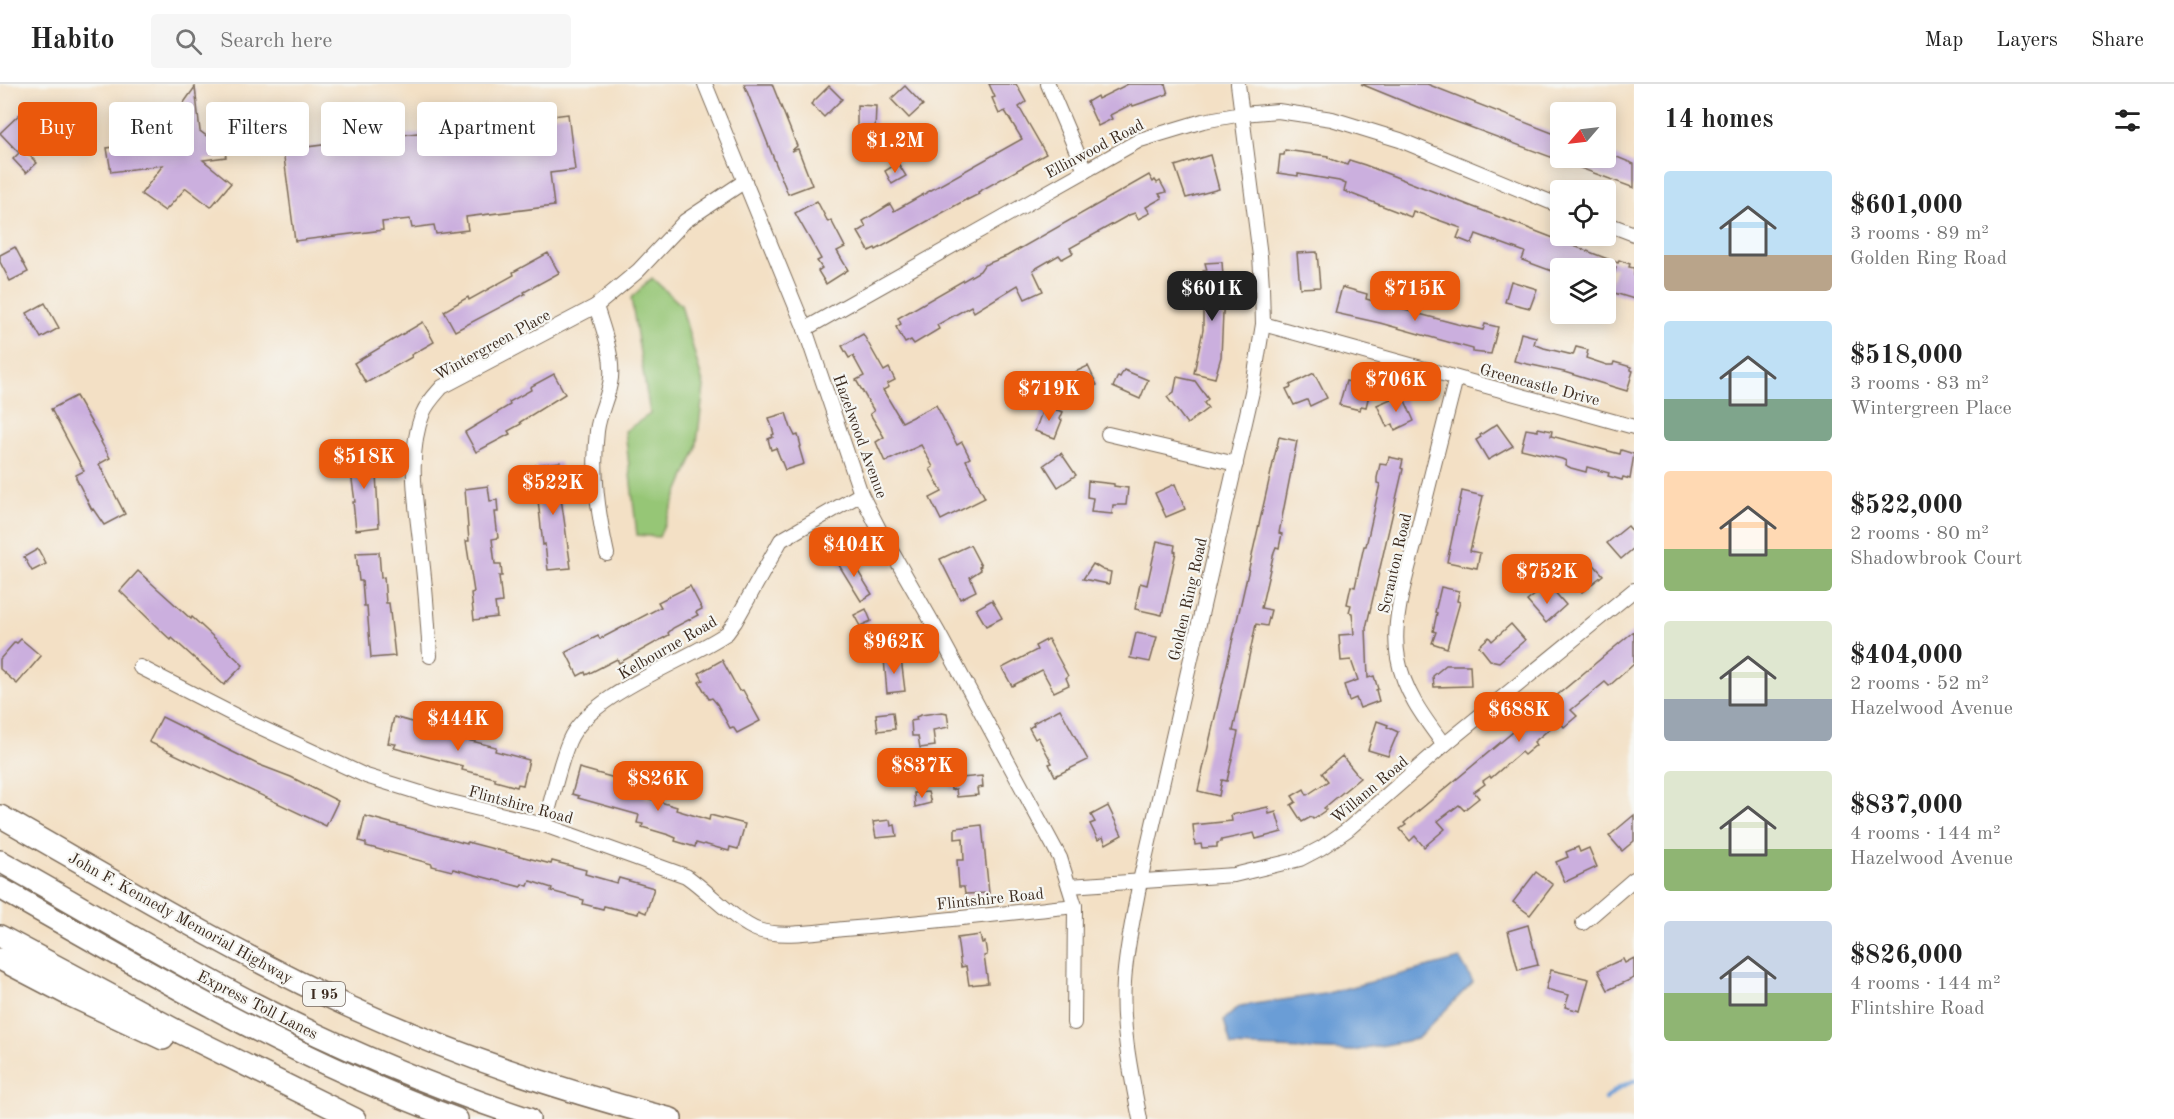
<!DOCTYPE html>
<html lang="en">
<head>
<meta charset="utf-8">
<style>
	body { margin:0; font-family:"Old Standard TT",serif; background:#f6f6f6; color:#222; height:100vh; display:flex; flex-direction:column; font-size:22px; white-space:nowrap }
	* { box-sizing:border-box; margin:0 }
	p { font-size:20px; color:#767676 }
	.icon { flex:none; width:33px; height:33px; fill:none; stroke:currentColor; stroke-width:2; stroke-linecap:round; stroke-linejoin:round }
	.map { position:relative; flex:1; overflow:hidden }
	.panel { display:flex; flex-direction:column; background:#fff; width:540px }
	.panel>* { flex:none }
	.guide { position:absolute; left:18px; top:18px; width:570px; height:54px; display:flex; gap:12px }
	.needle { width:39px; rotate:242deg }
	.tools { position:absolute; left:1550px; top:18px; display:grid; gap:12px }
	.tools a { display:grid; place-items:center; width:66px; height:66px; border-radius:6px; background:#fff; box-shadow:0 3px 15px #0003; font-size:30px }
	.price { position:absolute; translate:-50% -51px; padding:0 14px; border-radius:12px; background:#ea580c; color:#fff; font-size:20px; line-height:39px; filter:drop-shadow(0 2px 3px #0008) }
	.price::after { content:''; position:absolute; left:50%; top:36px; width:18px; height:14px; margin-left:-9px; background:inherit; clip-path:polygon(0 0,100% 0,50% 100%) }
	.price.selected { background:#222; color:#fff }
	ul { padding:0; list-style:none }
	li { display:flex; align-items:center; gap:18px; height:150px; padding:0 30px }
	li span { display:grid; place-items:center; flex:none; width:168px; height:120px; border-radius:6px; color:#555 }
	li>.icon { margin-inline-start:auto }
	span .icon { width:72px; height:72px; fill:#fffc; stroke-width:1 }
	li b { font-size:26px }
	h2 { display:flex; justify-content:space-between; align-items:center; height:72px; padding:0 30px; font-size:26px }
	.pill { padding:0 21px; border-radius:6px; background:#fff; box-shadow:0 3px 15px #0003; font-size:21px; line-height:54px }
	.pill.selected { background:#ea580c; color:#fff }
	header { display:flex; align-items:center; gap:36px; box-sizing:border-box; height:84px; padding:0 30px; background:#fff; border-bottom:2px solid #e0e0e0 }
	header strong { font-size:28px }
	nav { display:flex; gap:33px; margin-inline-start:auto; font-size:21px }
	.search { width:420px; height:54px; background:#f6f6f6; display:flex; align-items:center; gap:15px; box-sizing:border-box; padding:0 21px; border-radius:6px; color:#767676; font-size:22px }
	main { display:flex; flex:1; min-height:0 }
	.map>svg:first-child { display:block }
	.green { fill:#96c676; stroke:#68784a; stroke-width:1.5 }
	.water { fill:#6a9dd6; stroke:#52647a; stroke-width:1.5 }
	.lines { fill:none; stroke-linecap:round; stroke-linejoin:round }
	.stream { stroke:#6a9dd6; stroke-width:4.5 }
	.building { fill:#cbafde }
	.minor-casing { stroke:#7b6a58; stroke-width:16 }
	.highway-casing { stroke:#7b6a58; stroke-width:24 }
	.minor { stroke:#fff; stroke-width:14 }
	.highway { stroke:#fff; stroke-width:21 }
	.labels { text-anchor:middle; stroke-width:4.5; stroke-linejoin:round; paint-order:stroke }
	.shield { fill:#f6f6f2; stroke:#73675e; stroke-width:1.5 }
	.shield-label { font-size:15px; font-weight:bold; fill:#3b2a1e }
	.street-label { font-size:16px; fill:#3b2a1e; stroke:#f6f6f2 }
</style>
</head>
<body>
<header>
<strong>Habito</strong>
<div class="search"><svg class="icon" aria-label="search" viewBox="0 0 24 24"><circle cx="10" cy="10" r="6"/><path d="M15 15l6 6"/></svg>Search here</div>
<nav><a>Map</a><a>Layers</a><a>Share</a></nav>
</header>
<main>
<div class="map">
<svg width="1634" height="1035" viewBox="0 0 1634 1035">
	<rect width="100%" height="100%" fill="#f6f6f2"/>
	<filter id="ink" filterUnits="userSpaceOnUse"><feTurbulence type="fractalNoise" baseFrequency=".0167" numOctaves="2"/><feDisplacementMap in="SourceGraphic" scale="12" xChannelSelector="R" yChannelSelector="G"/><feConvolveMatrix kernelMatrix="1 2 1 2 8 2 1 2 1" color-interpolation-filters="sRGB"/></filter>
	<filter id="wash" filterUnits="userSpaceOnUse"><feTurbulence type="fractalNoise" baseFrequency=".008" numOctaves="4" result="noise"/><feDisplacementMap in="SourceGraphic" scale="24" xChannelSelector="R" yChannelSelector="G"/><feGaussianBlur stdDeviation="1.35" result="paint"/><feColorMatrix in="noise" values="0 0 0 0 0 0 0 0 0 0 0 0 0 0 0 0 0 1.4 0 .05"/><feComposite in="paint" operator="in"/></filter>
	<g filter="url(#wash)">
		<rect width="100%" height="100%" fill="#f3e0c5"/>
		<polygon class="green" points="652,194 681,221 704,303 696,366 659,453 637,451 625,347 650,330 631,214"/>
		<polygon class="water" points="1460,875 1473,898 1417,955 1353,967 1231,962 1224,936 1240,922 1324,910"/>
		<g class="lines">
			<polyline class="stream" points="1605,1015 1620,1003 1634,997"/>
		</g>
		<g id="blocks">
			<g class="building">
				<polygon points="744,0 772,0 797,62 791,67 798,65 812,101 788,110"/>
				<polygon points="989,0 1016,0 1026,18 1019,23 1046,70 978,108 979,110 967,116 967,115 876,166 875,164 869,167 858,148 866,143 863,137 890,120 894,127 1022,55 1005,27 999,30 992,14 995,13"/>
				<polygon points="1128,0 1165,0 1168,10 1133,22 1132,20 1110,31 1112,35 1098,42 1087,18 1097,12 1098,15"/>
				<polygon points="1361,0 1427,0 1560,52 1560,74 1605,74 1605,68 1634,80 1634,104 1427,27"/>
				<polygon points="829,2 842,15 824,33 811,20"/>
				<polygon points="905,2 923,21 909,34 891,15"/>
				<polygon points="195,3 200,47 208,53 223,53 226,73 203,76 231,99 211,123 186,104 165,127 141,110 163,81 111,88 107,64 149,58 178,27"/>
				<polygon points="857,21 876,22 875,47 857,47"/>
				<polygon points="24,26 40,42 36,46 42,51 25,67 37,79 26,89 13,75 19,69 0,49"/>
				<polygon points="568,30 575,86 550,89 554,122 466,133 468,146 436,150 434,141 412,144 410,135 382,138 383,146 295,157 283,66"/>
				<polygon points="1285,66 1328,72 1328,74 1347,81 1349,76 1365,81 1618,179 1619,176 1630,180 1629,183 1634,184 1634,215 1608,207 1616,184 1560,184 1560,190 1522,176 1525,168 1476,150 1472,160 1457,154 1461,144 1413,127 1411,133 1344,107 1346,100 1339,97 1298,90 1298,92 1278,89 1280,71 1284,71"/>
				<polygon points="1210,71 1219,105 1186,114 1175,82"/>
				<polygon points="898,79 906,92 892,100 885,87"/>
				<polygon points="1149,91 1153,98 1155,96 1157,99 1160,97 1166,108 1159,110 1162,114 1146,123 1150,129 1138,135 1135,129 1129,131 1070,164 1073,169 1062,175 1059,171 1033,186 1043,207 1025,215 1018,201 974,228 971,222 937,241 939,245 914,260 911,256 905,259 896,243 901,240 898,234 980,187 984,181 1007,172"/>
				<polygon points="817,117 828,138 831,136 845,163 837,167 848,186 826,200 818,187 822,184 817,177 821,175 795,129"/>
				<polygon points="15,163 28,188 10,197 0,178 0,171"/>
				<polygon points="1317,168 1320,203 1300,204 1297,169"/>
				<polygon points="548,169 559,189 524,208 525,210 455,247 444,227 468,213 469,216 514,191 513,188"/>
				<polygon points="1222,178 1224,207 1221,273 1215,294 1194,289 1203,246 1203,223 1206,223 1203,187 1207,186 1205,179"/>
				<polygon points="1511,197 1537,205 1530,224 1505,218"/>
				<polygon points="1342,203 1367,210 1366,215 1391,222 1393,215 1406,219 1404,226 1461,241 1483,246 1485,240 1498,243 1491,270 1473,268 1473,265 1380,239 1335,229"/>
				<polygon points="45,219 59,244 41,254 27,229"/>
				<polygon points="423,238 434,258 411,271 412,273 366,299 354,279"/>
				<polygon points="1521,249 1536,253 1534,260 1544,264 1573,271 1576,263 1588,266 1586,274 1607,281 1613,281 1614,278 1631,283 1631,286 1633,287 1627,307 1564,288 1514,277"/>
				<polygon points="863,250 884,287 889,284 895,296 887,300 889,303 883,306 902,338 936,321 957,361 962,358 970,374 966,376 985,414 941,436 930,414 942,408 930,385 933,383 921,361 885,378 876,358 884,353 870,330 874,327 856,296 864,292 853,272 849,274 842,262"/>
				<polygon points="1088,282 1097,301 1073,312 1064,293"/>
				<polygon points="1124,286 1148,296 1140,315 1113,303 1118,292 1120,293"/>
				<polygon points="1314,289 1327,314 1310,322 1307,316 1294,321 1286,305 1291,303 1290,301"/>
				<polygon points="554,290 565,310 520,338 521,340 508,347 510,350 476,368 465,348 510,321 509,318 531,306 530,303"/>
				<polygon points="1177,293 1195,297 1208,315 1204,319 1208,324 1187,340 1167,313 1174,308"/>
				<polygon points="1346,297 1371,303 1366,323 1361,322 1360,326 1339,321"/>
				<polygon points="76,312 102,357 101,358 110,374 99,380 125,430 104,441 93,425 92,426 76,394 76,391 84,387 51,325"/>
				<polygon points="1403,312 1414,337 1395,346 1393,340 1387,343 1377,321 1393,314 1394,316"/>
				<polygon points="1044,322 1063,328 1060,335 1062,336 1055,354 1035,347"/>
				<polygon points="786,329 791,344 795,352 798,351 801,362 799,363 804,380 785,386 776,364 771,366 768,355 773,353 772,351 774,350 769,334"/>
				<polygon points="1497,340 1513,362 1488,376 1476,356 1481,353 1480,351"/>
				<polygon points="1538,344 1552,347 1551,352 1620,370 1621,366 1634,370 1630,395 1623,393 1622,396 1608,392 1609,389 1587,383 1586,388 1571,384 1565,381 1566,377 1562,375 1521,365 1526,345 1538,347"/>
				<polygon points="1279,353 1297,357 1279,449 1282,450 1279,464 1276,463 1274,468 1261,524 1271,526 1267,542 1256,540 1233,647 1238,648 1227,697 1222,696 1219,712 1198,707"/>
				<polygon points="370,364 373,390 376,390 379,443 356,446 353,418 355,418 348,367"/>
				<polygon points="1061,369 1076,391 1058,403 1044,381"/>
				<polygon points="1389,373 1403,376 1401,384 1403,385 1366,544 1368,594 1374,592 1378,605 1376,606 1379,617 1360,624 1356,614 1349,617 1344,601 1358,596 1351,576 1341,577 1339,551 1354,550 1352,529 1349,528 1351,521 1347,520 1351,502 1355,503 1364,462 1366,462 1380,400 1377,399 1377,394 1380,380 1387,381"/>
				<polygon points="560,378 563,406 560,407 571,484 548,486 545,460 543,461 537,407 539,406 536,381"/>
				<polygon points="1088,397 1114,400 1114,402 1128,404 1126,421 1113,421 1112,430 1091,428 1093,414 1087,413"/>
				<polygon points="1175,400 1185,425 1166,433 1155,409"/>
				<polygon points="488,402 490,417 497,416 498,428 495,428 498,454 492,455 495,480 501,480 502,492 499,492 502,518 495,519 497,533 474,536 471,509 474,508 466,457 469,457 465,405"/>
				<polygon points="1462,407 1483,412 1470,467 1480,469 1477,484 1447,478"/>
				<polygon points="1628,442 1634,449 1634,464 1621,475 1607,459"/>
				<polygon points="1157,457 1175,461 1174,467 1176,468 1162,531 1135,525 1140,499 1147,501"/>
				<polygon points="970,461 981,482 979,483 981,486 970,493 976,507 960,515 940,475"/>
				<polygon points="38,465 46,480 32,487 24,473"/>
				<polygon points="379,468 381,494 384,493 386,519 389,519 395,572 371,574 367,522 364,522 362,497 359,497 356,469"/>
				<polygon points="848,471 872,510 861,517 837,478"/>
				<polygon points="1589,475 1603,491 1582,508 1563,485 1575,476 1580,483"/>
				<polygon points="1093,480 1103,486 1111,488 1109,500 1083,495"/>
				<polygon points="138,487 191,535 192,533 205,545 243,581 224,601 172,554 171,556 158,544 120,507"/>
				<polygon points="690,502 702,525 696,528 698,531 673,544 668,549 669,551 619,579 617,575 586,591 585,588 578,592 566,568 598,552 600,555 661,523 658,518"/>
				<polygon points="1441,503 1459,507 1457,517 1460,518 1447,564 1432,559 1436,548 1433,547 1437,529 1435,528"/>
				<polygon points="1553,506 1566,521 1546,539 1527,517 1540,507 1545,512"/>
				<polygon points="992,516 1002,534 986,542 976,525"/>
				<polygon points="866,525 871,537 860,542 854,531"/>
				<polygon points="1511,540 1525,556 1499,578 1490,576 1479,562 1489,553 1492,557"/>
				<polygon points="1634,547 1634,580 1609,602 1605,598 1571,626 1577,632 1564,643 1559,637 1534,658 1536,661 1524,671 1521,668 1491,694 1490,692 1483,697 1485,700 1474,708 1479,714 1464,726 1459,721 1438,737 1445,745 1424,763 1415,752 1410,757 1400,745 1406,741 1404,739"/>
				<polygon points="1136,549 1157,553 1150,578 1130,574"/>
				<polygon points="21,555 41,572 17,600 0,585 0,575 15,558 17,559"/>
				<polygon points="1048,555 1068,592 1066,594 1069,601 1054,608 1042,586 1012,602 1002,584 1037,566 1035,562"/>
				<polygon points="901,574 905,607 887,609 884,575"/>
				<polygon points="722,576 739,607 743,606 760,637 737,649 733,643 730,644 717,620 712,614 709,615 699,598 703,596 699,589"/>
				<polygon points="1446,581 1470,581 1471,602 1434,603 1433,592"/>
				<polygon points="1060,625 1088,676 1055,692 1049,680 1052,679 1038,653 1035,655 1029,644 1034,641 1033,639"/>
				<polygon points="893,628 895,645 878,647 876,630"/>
				<polygon points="942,628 947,629 949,643 933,646 935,662 920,664 918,652 912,652 911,637 917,636 916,633 921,631"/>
				<polygon points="162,633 257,680 291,693 338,717 326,742 149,658"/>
				<polygon points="394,633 463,652 463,655 496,663 495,667 529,676 523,701 518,700 517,703 495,697 495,694 462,686 463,682 394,664 396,660 388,659"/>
				<polygon points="1377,637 1388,641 1387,643 1398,648 1388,672 1368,666"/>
				<polygon points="1342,672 1360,694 1324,724 1326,726 1313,735 1311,733 1302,738 1291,721 1296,718 1292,712 1304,705 1307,711 1328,697 1322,689"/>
				<polygon points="579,684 647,703 644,713 677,723 676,726 709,736 710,731 745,740 738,765 730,763 729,767 704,760 703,761 696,759 695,763 675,757 676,754 669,751 642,743 643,740 637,739 639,731 578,714 579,712 572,710"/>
				<polygon points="982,692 983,703 977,704 978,711 957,713 956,705 951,706 950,695"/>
				<polygon points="928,708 931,719 915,723 914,709"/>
				<polygon points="1108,722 1122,751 1106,760 1103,753 1098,756 1090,740 1095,738 1091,731"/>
				<polygon points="1268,723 1269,730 1276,728 1282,748 1256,755 1254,749 1221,756 1221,758 1217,759 1217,763 1202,764 1201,760 1195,761 1193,741 1232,737 1231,731"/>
				<polygon points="1634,731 1634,757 1622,767 1609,752"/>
				<polygon points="365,732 467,760 467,758 551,780 552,777 586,786 585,790 617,799 619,794 654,804 646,829 639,826 638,830 604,822 603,825 583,820 584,816 551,807 552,804 530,797 528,802 522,800 521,803 453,785 452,787 432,782 432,780 366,762 366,759 359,757"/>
				<polygon points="890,736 891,742 895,741 897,752 876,754 873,738"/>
				<polygon points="982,741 989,809 965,810 964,803 959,803 957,776 964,776 963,754 955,755 955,744"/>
				<polygon points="1578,763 1580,768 1589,764 1597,783 1565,798 1556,778 1568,773 1566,768"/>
				<polygon points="1536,788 1553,801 1530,831 1513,818"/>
				<polygon points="1528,841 1538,881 1518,886 1508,847"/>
				<polygon points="980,851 982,859 985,858 987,871 984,872 988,899 969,901 966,882 961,883 957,854"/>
				<polygon points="1634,874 1634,894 1608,906 1598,886 1623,875 1625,879"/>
				<polygon points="1551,886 1589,895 1580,927 1565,923 1569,911 1546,905"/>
			</g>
		</g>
	</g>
	<g filter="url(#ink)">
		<use href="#blocks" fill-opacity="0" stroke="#7b6a58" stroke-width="1.5"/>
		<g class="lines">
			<g class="minor-casing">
				<g id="minor">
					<polyline points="705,0 805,245 861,410 881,449 939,550 1060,774 1075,822 1074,939"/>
					<polyline points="1048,0 1085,87"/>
					<polyline points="1605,139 1634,150"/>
					<path d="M596 222C603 245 613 269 611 294 609 312 599 329 597 347 592 389 598 429 607 470"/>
					<polyline points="1263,240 1634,343"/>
					<polyline points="805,245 1140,56 1203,37 1242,30 1278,27 1332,35 1400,56 1560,122"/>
					<polyline points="1108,350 1236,380"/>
					<path d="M430 572C428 540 426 508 422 475 418 431 405 372 423 329 427 319 435 311 442 303L596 222 638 187 685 137 745 97"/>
					<path d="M140 583 238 633 366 692 443 716 544 741 686 792C707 806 737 839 758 846 782 854 819 847 844 845 922 839 998 830 1075 822"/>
					<path d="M1444 661C1424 634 1404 608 1398 574 1391 538 1406 493 1415 458 1428 403 1442 349 1456 294"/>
					<path d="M544 741C553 713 558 683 569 657 589 610 685 578 727 549L735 538 781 456 861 410"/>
					<polyline points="1069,802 1234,791 1300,775 1321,764 1347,746 1444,661 1634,506"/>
					<polyline points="1583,839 1634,795"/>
					<path d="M1140 1035C1131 990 1121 944 1124 898 1126 864 1134 831 1140 797L1252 308 1263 240 1262 203 1260 172 1238 0"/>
				</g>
			</g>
			<g class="highway-casing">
				<g id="highway">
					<path d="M0 732C116 798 230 867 350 923 453 970 561 1007 671 1035"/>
					<path d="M0 777C86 825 170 876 257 921 344 966 436 1004 529 1035"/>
					<path d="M0 804C149 889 296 976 457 1035"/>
					<polyline points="0,852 181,949 355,1035"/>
					<polyline points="0,875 71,912 163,955"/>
				</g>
			</g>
			<use href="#minor" class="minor"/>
			<use href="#highway" class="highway"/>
		</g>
	</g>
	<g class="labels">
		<rect class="shield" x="303" y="898" width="42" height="24" rx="4.5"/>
		<g class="shield-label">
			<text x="324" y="915">I 95</text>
		</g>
		<g class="street-label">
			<text transform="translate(1094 64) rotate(-28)" y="6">Ellinwood Road</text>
			<text transform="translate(492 260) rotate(-29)" y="6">Wintergreen Place</text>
			<text transform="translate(1540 300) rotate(15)" y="6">Greencastle Drive</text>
			<text transform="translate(861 352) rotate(70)" y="6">Hazelwood Avenue</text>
			<text transform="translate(1394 479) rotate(-77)" y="6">Scranton Road</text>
			<text transform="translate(1187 515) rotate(-77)" y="6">Golden Ring Road</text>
			<text transform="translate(667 563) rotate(-30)" y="6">Kelbourne Road</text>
			<text transform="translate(1369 705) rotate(-40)" y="6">Willann Road</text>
			<text transform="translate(521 720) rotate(15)" y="6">Flintshire Road</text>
			<text transform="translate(990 814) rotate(-6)" y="6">Flintshire Road</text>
			<text transform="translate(181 833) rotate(29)" y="6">John F. Kennedy Memorial Highway</text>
			<text transform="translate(258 920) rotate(27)" y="6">Express Toll Lanes</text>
		</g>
	</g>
</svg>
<div class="tools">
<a><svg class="needle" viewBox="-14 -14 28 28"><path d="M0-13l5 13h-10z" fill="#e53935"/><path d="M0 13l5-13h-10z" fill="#767676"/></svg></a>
<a><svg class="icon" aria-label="locate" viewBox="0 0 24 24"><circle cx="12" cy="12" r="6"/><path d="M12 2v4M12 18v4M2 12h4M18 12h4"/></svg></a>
<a><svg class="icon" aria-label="layers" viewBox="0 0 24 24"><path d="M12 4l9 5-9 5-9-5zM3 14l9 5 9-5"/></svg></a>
</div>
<b class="price" style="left:895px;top:90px">$1.2M</b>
<b class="price selected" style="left:1212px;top:238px">$601K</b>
<b class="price" style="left:1415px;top:238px">$715K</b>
<b class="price" style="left:1396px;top:329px">$706K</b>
<b class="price" style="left:1049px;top:338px">$719K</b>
<b class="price" style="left:364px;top:406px">$518K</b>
<b class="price" style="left:553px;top:432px">$522K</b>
<b class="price" style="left:854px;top:494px">$404K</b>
<b class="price" style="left:1547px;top:521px">$752K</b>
<b class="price" style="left:894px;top:591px">$962K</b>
<b class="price" style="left:1519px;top:659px">$688K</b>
<b class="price" style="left:458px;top:668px">$444K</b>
<b class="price" style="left:922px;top:715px">$837K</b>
<b class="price" style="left:658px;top:728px">$826K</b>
<div class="guide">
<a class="pill selected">Buy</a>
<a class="pill">Rent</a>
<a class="pill">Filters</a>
<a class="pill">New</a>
<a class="pill">Apartment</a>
</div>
</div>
<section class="panel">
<h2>14 homes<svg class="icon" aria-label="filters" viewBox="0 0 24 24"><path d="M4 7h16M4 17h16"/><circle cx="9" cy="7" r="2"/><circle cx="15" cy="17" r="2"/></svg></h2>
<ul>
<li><span style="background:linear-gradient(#bfe0f5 70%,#b9a48a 0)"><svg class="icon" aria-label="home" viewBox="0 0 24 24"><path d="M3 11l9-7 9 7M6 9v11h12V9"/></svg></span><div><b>$601,000</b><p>3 rooms · 89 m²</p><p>Golden Ring Road</p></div></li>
<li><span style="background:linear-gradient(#bfe0f5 65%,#7fa58c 0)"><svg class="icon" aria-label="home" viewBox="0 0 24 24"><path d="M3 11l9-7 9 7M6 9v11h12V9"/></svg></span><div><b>$518,000</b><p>3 rooms · 83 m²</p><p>Wintergreen Place</p></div></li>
<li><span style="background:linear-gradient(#ffd9b3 65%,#8fb573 0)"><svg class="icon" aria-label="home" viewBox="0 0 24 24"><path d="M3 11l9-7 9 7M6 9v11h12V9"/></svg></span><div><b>$522,000</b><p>2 rooms · 80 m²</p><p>Shadowbrook Court</p></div></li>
<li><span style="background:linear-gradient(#dfe7d0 65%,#9aa5b1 0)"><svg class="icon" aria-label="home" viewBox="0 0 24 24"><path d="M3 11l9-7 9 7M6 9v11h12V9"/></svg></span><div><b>$404,000</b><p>2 rooms · 52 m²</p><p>Hazelwood Avenue</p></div></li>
<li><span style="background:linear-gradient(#dfe7d0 65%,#8fb573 0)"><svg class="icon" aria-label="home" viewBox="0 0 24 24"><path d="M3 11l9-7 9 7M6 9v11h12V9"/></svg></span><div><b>$837,000</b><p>4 rooms · 144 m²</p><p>Hazelwood Avenue</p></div></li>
<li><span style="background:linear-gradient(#c9d6e8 60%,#8fb573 0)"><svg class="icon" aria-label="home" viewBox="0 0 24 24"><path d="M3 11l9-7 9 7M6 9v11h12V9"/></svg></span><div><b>$826,000</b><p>4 rooms · 144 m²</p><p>Flintshire Road</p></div></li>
</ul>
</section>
</main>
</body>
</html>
